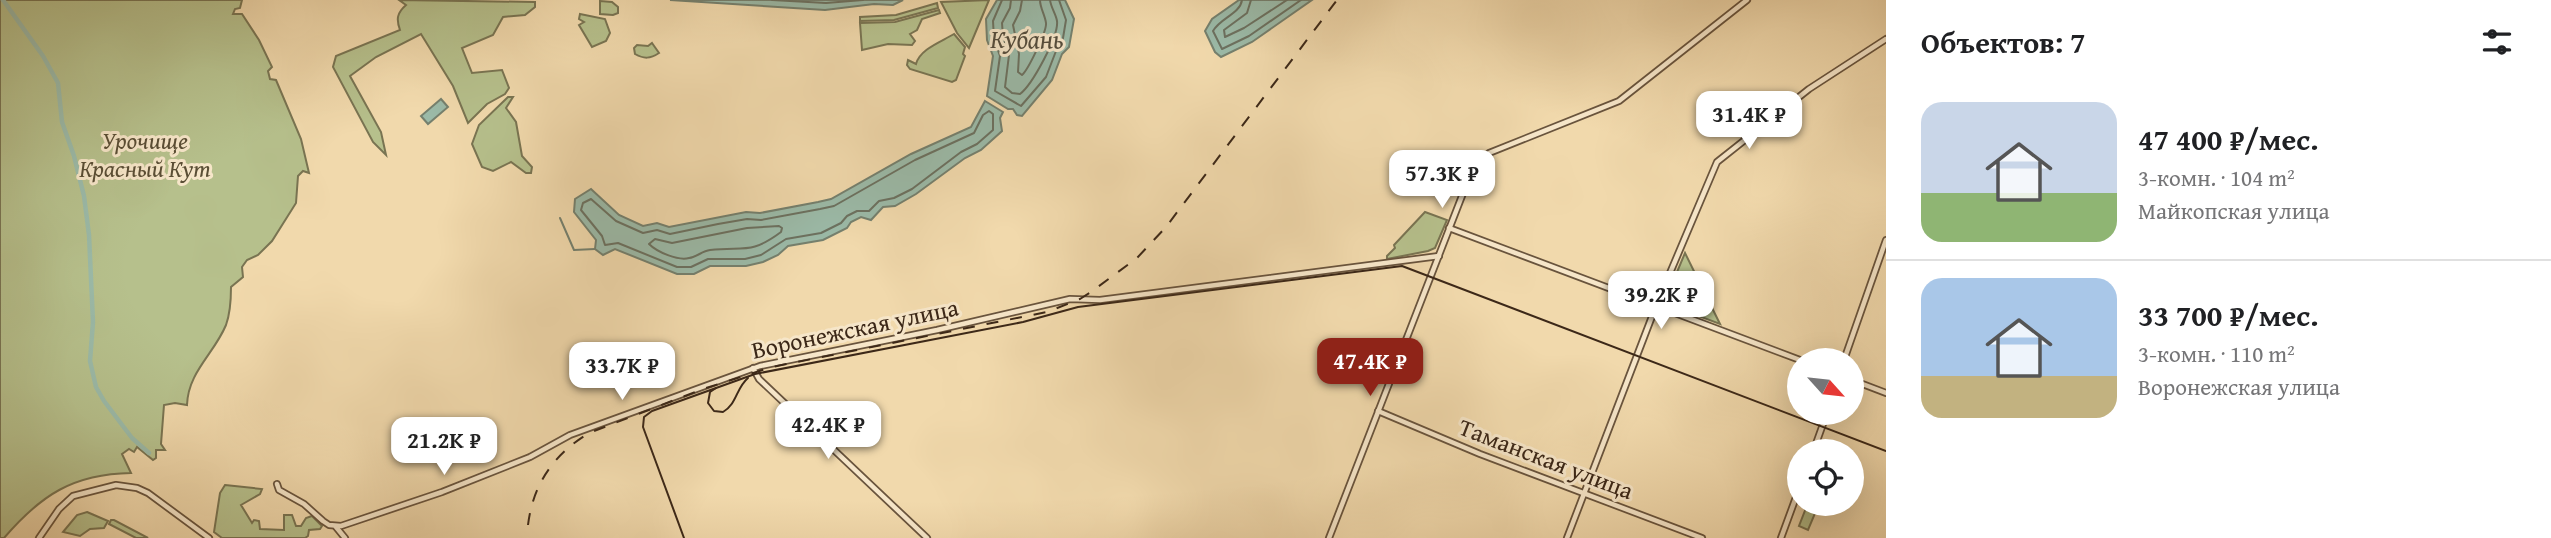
<!DOCTYPE html>
<html lang="ru">
<head>
<meta charset="utf-8">
<style>
	body { margin:0; font-family:"Gentium Book Plus",serif; background:#f6f6f6; color:#202124; height:100vh; display:flex; flex-direction:column; font-size:26px; white-space:nowrap }
	* { box-sizing:border-box; margin:0 }
	p { font-size:23px; color:#757577 }
	.icon { flex:none; width:38px; height:38px; fill:none; stroke:currentColor; stroke-width:2; stroke-linecap:round; stroke-linejoin:round }
	.map { position:relative; flex:1; overflow:hidden }
	.drawer { display:flex; flex-direction:column; background:#fff; width:665px }
	.drawer>* { flex:none }
	.needle { width:46px; rotate:117deg }
	.fabs { position:absolute; left:1787px; top:348px; display:grid; gap:14px }
	.fabs a { display:grid; place-items:center; width:77px; height:77px; border-radius:50%; background:#fff; box-shadow:0 7px 28px #0002; font-size:35px }
	.price { position:absolute; translate:-50% -60px; padding:0 16px; border-radius:14px; background:#fff; color:#222; font-size:23px; line-height:46px; filter:drop-shadow(0 2px 4px #0008) }
	.price::after { content:''; position:absolute; left:50%; top:42px; width:21px; height:16px; margin-left:-10px; background:inherit; clip-path:polygon(0 0,100% 0,50% 100%) }
	.price.selected { background:#8f2418; color:#fff }
	ul { padding:0; list-style:none }
	li { display:flex; align-items:center; gap:21px; height:175px; padding:0 35px }
	li+li { border-top:2px solid #e0e0e0 }
	li span { display:grid; place-items:center; flex:none; width:196px; height:140px; border-radius:21px; color:#555 }
	li>.icon { margin-inline-start:auto }
	span .icon { width:84px; height:84px; fill:#fffc; stroke-width:1 }
	li b { font-size:30px }
	h2 { display:flex; justify-content:space-between; align-items:center; height:84px; padding:0 35px; font-size:30px }
	main { display:flex; flex:1; min-height:0 }
	.map>svg:first-child { display:block }
	.green { fill:#b6c08c; stroke:#797452; stroke-width:2 }
	.water { fill:#9bbaa8; stroke:#75806e; stroke-width:2 }
	.lines { fill:none; stroke-linecap:round; stroke-linejoin:round }
	.shore { stroke:#6c7160; stroke-width:2 }
	.stream { stroke:#75806e; stroke-width:2 }
	.canal { stroke:#9bbaa8; stroke-width:4.5 }
	.tertiary-casing { stroke:#69543d; stroke-width:8 }
	.tertiary { stroke:#f6e6c9; stroke-width:4.5 }
	.tram { stroke:#3c2818; stroke-width:2 }
	.rail { stroke:#3c2818; stroke-width:2; stroke-dasharray:12 12; stroke-linecap:butt }
	.labels { text-anchor:middle; stroke-width:6; stroke-linejoin:round; paint-order:stroke }
	.park-label { font-size:24px; font-style:italic; fill:#5a4e35; stroke:#f6e6c9 }
	.street-label { font-size:24px; fill:#3c2818; stroke:#f6e6c9 }
	.water-label { font-size:26px; font-style:italic; fill:#544c3c; stroke:#f6e6c9 }
</style>
</head>
<body>
<main>
<div class="map">
<svg width="1886" height="538" viewBox="0 0 1886 538">
	<rect width="100%" height="100%" fill="#f1d9ac"/>
	<filter id="stains"><feTurbulence type="fractalNoise" baseFrequency=".00286" numOctaves="4"/><feColorMatrix values="0 0 0 0 .2 0 0 0 0 .09 0 0 0 0 .02 0 0 0 .5 -.17"/></filter>
	<radialGradient id="worn" r=".72"><stop offset=".6" stop-color="#630" stop-opacity="0"/><stop offset="1" stop-color="#630" stop-opacity=".3"/></radialGradient>
	<g class="green">
		<path d="M0 0H242L240 8 235 9 233 14H242L259 40 272 67 268 71 270 79 276 80 301 139 309 173 303 171 298 176 296 203 272 241 258 255 247 260 242 267 243 277 231 287C231 299 230 314 226 325 214 354 188 372 187 405L175 403 164 405 161 444 165 450H156V458L153 460 137 447 134 452 129 449 122 454 131 473C73 474 41 495 4 538H0Z"/>
		<path d="M399 0 535 2V7L525 15 503 17 493 35 462 48 472 73 502 70 509 88 505 94 487 104 468 123 453 86 421 34 376 57 350 76 381 132 386 155 373 142 333 67 336 56 400 30C396 19 397 13 406 5Z"/>
		<polygon points="989,0 969,48 957,33 941,2"/>
		<polygon points="600,1 612,2 618,7 618,13 613,15 600,14"/>
		<polygon points="937,3 938,8 894,20 860,21 860,17 896,15"/>
		<polygon points="939,10 940,13 922,19 917,30 910,34 915,41 912,45 888,44 862,50 860,23 895,22"/>
		<polygon points="580,14 605,19 610,33 606,41 592,47 579,25 584,22 579,19"/>
		<path d="M954 34 965 47 963 54 965 56 956 80 952 82 910 69 907 65 908 60 916 64C920 49 941 42 954 34Z"/>
		<path d="M652 43 659 53C650 59 644 59 635 54L634 48 637 45 648 46Z"/>
		<polygon points="508,97 513,97 506,108 516,122 522,156 532,167 531,173 526,173 511,162 493,171 482,167 472,144 479,125"/>
		<polygon points="1425,212 1447,220 1435,248 1428,251 1387,259 1387,256 1395,248 1394,245"/>
		<polygon points="1685,253 1720,324 1664,303"/>
		<polygon points="225,485 262,489 260,494 241,505 252,523 254,520 259,521 260,529 284,530 284,515 292,515 296,526 301,526 306,518 312,516 322,526 320,529 309,530 308,536 305,538 222,538 214,532 220,493"/>
		<polygon points="1806,508 1816,511 1808,530 1799,526"/>
		<polygon points="87,512 108,521 104,528 90,529 80,536 63,532 77,515"/>
		<polygon points="111,520 114,520 148,538 136,538 109,524"/>
	</g>
	<g class="water">
		<polygon points="670,0 903,0 893,5 874,4 825,10"/>
		<polygon points="997,0 1065,0 1074,19 1069,47 1062,54 1052,80 1022,116 1017,115 1013,109 1008,109 987,96 993,56 987,40 986,19"/>
		<polygon points="1239,0 1312,0 1252,42 1221,57 1215,52 1205,31 1212,19"/>
		<polygon points="441,99 448,107 428,124 421,116"/>
		<polygon points="985,101 1003,112 1000,118 1002,131 981,150 965,158 916,194 895,206 883,207 871,220 861,217 851,222 847,228 823,240 788,246 778,255 763,262 746,266 710,266 694,274 677,274 615,249 603,255 595,249 596,240 574,212 575,199 591,189 619,215 643,226 657,223 669,227 746,212 760,213 818,202 831,199 911,154 971,127"/>
	</g>
	<g class="lines">
		<g class="shore">
			<polyline points="772,0 826,3 863,0"/>
			<polyline points="1002,0 993,21 994,39 1000,56 995,91 1021,106 1046,77 1056,51 1062,44 1066,20 1059,0"/>
			<path d="M1011 0 1010 8 1002 23 1003 37 1009 55 1005 87 1012 93 1020 94C1032 85 1059 36 1057 21 1056 14 1051 8 1050 0"/>
			<path d="M1022 0 1020 11 1013 25 1019 54 1018 72 1022 75C1028 70 1047 31 1046 23 1045 15 1040 8 1040 0"/>
			<path d="M1242 0C1240 14 1220 18 1213 31L1222 49 1249 36 1301 0"/>
			<polyline points="1251,0 1247,13 1224,30 1225,37 1244,28 1287,0"/>
			<polygon points="989,111 993,114 993,130 977,144 961,152 912,189 894,198 879,201 869,211 857,211 847,216 841,223 821,233 786,239 761,255 745,259 708,259 691,267 677,267 618,243 605,245 602,236 581,210 583,203 591,199 616,221 643,233 657,230 670,234 718,224 747,219 761,220 820,209 834,206 915,160 974,133 983,115"/>
			<path d="M779 226 782 228 781 232C750 255 744 246 710 250 702 251 697 257 689 258 678 261 657 252 649 244L655 239 672 243 747 228Z"/>
		</g>
		<polyline class="stream" points="560,218 574,250 595,249"/>
		<polyline class="canal" points="3,0 43,56 58,83 62,122 74,156 84,196 89,235 93,322 90,361 96,387 104,401 132,438 149,453"/>
		<g class="tertiary-casing">
			<g id="tertiary">
				<polyline points="1449,228 1800,360"/>
				<polyline points="1844,360 1886,240"/>
				<polyline points="753,368 759,379 927,538"/>
				<polyline points="1852,380 1886,393"/>
				<polyline points="1378,411 1480,454 1702,538"/>
				<polyline points="1813,452 1827,413"/>
				<polyline points="277,484 279,490 304,504 323,521 329,525 341,526 442,492 530,457 570,435 760,366 937,330 1070,299 1100,300 1439,256"/>
				<polyline points="336,527 345,538"/>
				<polyline points="39,538 59,509 73,496 116,485 137,488 148,493 209,538"/>
				<polyline points="1329,538 1474,165 1489,153 1619,101 1747,0"/>
				<polyline points="1567,538 1656,306 1717,162 1809,89 1886,39"/>
				<polyline points="1781,538 1799,489"/>
			</g>
		</g>
		<use href="#tertiary" class="tertiary"/>
		<g class="tram">
			<path d="M716 388 710 392 708 403 714 411 723 412C737 404 736 388 748 378"/>
			<polyline points="684,538 643,427 644,417 652,411 755,374 1023,322 1078,307 1402,266 1886,451"/>
		</g>
		<path class="rail" d="M528 525C533 484 554 454 589 433L703 389 772 367 1047 312 1080 299 1091 292 1137 258 1166 227 1337 0"/>
	</g>
	<g class="labels">
		<g class="park-label">
			<text x="145" y="149">Урочище<tspan x="145" dy="28">Красный Кут</tspan></text>
		</g>
		<g class="street-label">
			<text transform="translate(855 329) rotate(-12)" y="8">Воронежская улица</text>
			<text transform="translate(1546 459) rotate(21)" y="8">Таманская улица</text>
		</g>
		<g class="water-label">
			<text x="1027" y="48">Кубань</text>
		</g>
	</g>
	<rect width="100%" height="100%" filter="url(#stains)"/>
	<rect width="100%" height="100%" fill="url(#worn)"/>
</svg>
<div class="fabs">
<a><svg class="needle" viewBox="-14 -14 28 28"><path d="M0-13l5 13h-10z" fill="#e53935"/><path d="M0 13l5-13h-10z" fill="#757577"/></svg></a>
<a><svg class="icon" aria-label="locate" viewBox="0 0 24 24"><circle cx="12" cy="12" r="6"/><path d="M12 2v4M12 18v4M2 12h4M18 12h4"/></svg></a>
</div>
<b class="price" style="left:1749px;top:151px">31.4K ₽</b>
<b class="price" style="left:1442px;top:210px">57.3K ₽</b>
<b class="price" style="left:1661px;top:331px">39.2K ₽</b>
<b class="price selected" style="left:1370px;top:398px">47.4K ₽</b>
<b class="price" style="left:622px;top:402px">33.7K ₽</b>
<b class="price" style="left:828px;top:461px">42.4K ₽</b>
<b class="price" style="left:444px;top:477px">21.2K ₽</b>
</div>
<section class="drawer">
<h2>Объектов: 7<svg class="icon" aria-label="filters" viewBox="0 0 24 24"><path d="M4 7h16M4 17h16"/><circle cx="9" cy="7" r="2"/><circle cx="15" cy="17" r="2"/></svg></h2>
<ul>
<li><span style="background:linear-gradient(#c9d6e8 65%,#8fb573 0)"><svg class="icon" aria-label="home" viewBox="0 0 24 24"><path d="M3 11l9-7 9 7M6 9v11h12V9"/></svg></span><div><b>47 400 ₽/мес.</b><p>3-комн. · 104 m²</p><p>Майкопская улица</p></div></li>
<li><span style="background:linear-gradient(#a9c7e8 70%,#c2b280 0)"><svg class="icon" aria-label="home" viewBox="0 0 24 24"><path d="M3 11l9-7 9 7M6 9v11h12V9"/></svg></span><div><b>33 700 ₽/мес.</b><p>3-комн. · 110 m²</p><p>Воронежская улица</p></div></li>
</ul>
</section>
</main>
</body>
</html>
